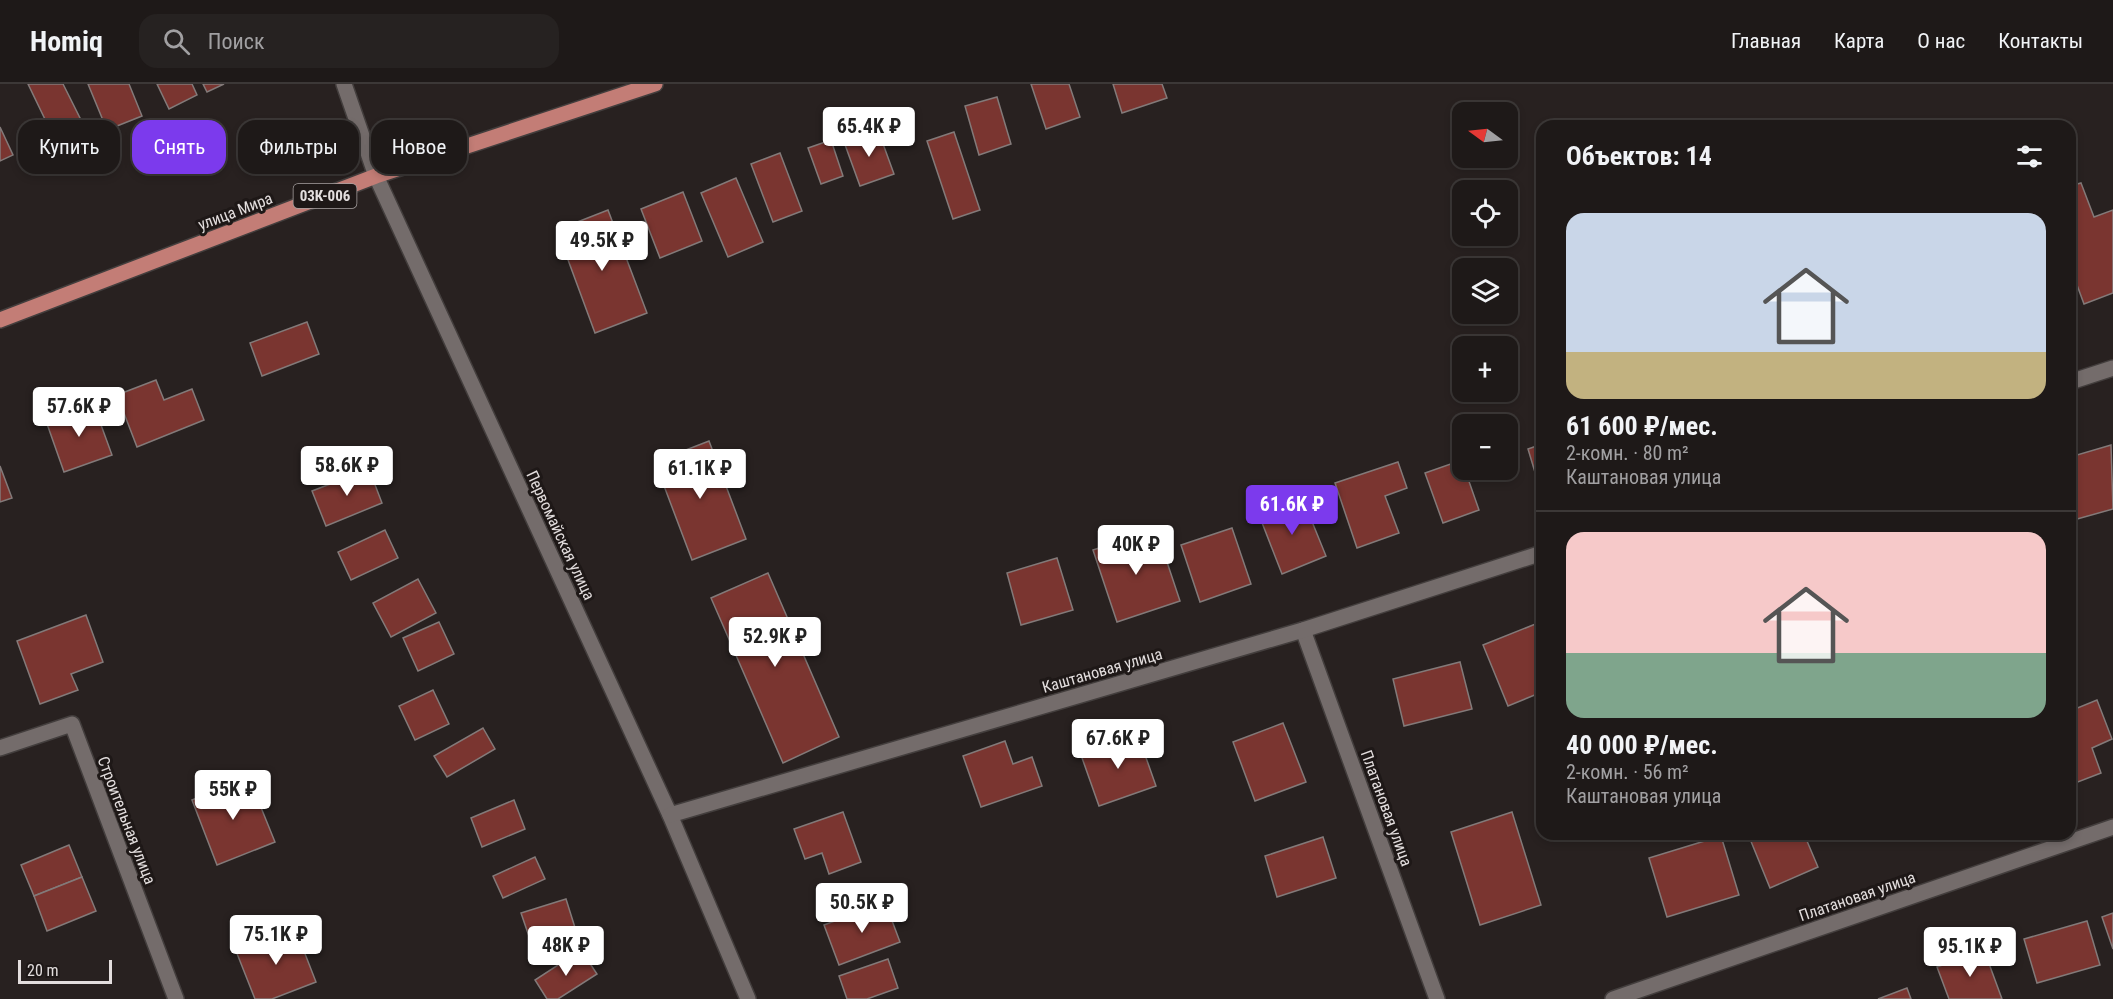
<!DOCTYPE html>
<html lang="ru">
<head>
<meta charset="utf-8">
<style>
	body { margin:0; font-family:"Roboto Condensed",sans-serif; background:#262221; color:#f1f3f6; height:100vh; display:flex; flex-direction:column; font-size:22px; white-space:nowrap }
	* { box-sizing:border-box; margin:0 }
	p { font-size:20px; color:#a1a0a2 }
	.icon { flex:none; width:33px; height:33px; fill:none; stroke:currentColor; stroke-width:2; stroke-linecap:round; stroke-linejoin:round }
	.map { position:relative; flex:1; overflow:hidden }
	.drawer { position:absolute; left:1536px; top:36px; width:540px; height:720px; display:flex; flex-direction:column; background:#1e1918; border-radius:18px; box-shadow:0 3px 9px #0003,0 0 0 2px #3c3837 }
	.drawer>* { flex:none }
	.guide { position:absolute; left:18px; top:36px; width:570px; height:54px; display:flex; gap:12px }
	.needle { width:39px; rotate:285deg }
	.tools { position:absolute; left:1452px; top:18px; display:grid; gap:12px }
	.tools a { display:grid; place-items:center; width:66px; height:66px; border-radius:12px; background:#1e1918; box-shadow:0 3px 9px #0003,0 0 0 2px #3c3837; font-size:30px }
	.scale { position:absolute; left:18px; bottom:15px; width:94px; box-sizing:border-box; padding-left:6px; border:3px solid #e3dede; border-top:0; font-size:16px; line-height:21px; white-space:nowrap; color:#e3dede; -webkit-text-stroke:4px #1e1817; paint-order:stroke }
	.price { position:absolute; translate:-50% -51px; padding:0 14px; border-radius:6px; background:#fff; color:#222; font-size:20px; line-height:39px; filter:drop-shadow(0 2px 3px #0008) }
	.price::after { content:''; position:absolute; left:50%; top:36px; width:18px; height:14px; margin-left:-9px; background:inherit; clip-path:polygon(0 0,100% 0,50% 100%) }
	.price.current { background:#7c3aed; color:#fff }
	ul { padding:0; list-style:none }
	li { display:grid; align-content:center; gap:12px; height:318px; padding:0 30px }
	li+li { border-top:2px solid #3c3837 }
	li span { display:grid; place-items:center; height:186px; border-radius:18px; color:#555 }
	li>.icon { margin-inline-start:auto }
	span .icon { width:108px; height:108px; fill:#fffc; stroke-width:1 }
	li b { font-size:26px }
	h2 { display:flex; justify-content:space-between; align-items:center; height:72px; padding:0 30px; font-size:26px }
	.pill { padding:0 21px; border-radius:18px; background:#1e1918; box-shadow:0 3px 9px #0003,0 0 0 2px #3c3837; font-size:21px; line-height:54px }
	.pill.current { background:#7c3aed; color:#fff }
	header { display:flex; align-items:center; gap:36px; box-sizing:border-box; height:84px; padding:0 30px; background:#1e1918; border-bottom:2px solid #3c3837 }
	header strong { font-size:28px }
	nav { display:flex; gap:33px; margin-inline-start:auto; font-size:21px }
	.search { width:420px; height:54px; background:#262221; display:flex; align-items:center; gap:15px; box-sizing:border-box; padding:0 21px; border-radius:18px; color:#a1a0a2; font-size:22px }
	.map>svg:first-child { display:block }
	.building { fill:#7a3530; stroke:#837a79; stroke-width:1.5 }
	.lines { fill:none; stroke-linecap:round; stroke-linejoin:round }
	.minor-casing { stroke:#433e3d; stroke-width:18 }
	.major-casing { stroke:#433e3d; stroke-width:18 }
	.minor { stroke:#746c6b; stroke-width:15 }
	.major { stroke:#c37d76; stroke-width:15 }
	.labels { text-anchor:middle; stroke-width:6; stroke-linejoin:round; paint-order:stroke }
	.shield { fill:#1e1817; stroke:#a8a3a2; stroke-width:1.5 }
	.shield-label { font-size:15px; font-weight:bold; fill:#e3dede }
	.street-label { font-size:16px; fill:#e3dede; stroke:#1e1817 }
</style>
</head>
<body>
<header>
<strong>Homiq</strong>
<div class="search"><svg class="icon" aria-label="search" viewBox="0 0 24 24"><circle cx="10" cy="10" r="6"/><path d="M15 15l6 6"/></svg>Поиск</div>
<nav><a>Главная</a><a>Карта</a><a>О нас</a><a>Контакты</a></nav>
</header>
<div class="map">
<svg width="2113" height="915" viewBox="0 0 2113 915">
	<rect width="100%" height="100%" fill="#282120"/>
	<g class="building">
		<polygon points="28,0 63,0 84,42 55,56"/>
		<polygon points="88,0 129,0 142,32 107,46"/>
		<polygon points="157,0 192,0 197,11 169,25"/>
		<polygon points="203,0 224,0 207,8"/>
		<polygon points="1031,0 1069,0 1080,33 1046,45"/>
		<polygon points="1113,0 1162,0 1167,14 1122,29"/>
		<polygon points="997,13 1011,60 979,71 965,22"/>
		<polygon points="0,43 13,71 0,77"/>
		<polygon points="878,46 894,90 860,102 844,58"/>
		<polygon points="954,48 980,126 953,135 927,57"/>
		<polygon points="831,56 843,92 821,100 808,64"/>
		<polygon points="780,69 802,127 773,138 751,80"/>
		<polygon points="736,94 763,158 728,173 701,109"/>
		<polygon points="2081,99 2094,133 2113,126 2113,209 2084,220 2070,182 2070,102"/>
		<polygon points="683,108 702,157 660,174 641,125"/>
		<polygon points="608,126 647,229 595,249 557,146"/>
		<polygon points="307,238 319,270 262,292 250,259"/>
		<polygon points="156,296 164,316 192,305 204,336 137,363 117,311"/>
		<polygon points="93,319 112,371 64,388 46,337"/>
		<polygon points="709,357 746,455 692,476 655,378"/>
		<polygon points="1542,360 1542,404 1540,405 1528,365"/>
		<polygon points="2111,361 2113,425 2070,437 2070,373"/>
		<polygon points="1462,376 1462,386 1465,386 1479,426 1443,439 1425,389"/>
		<polygon points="1398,378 1407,404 1385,412 1399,449 1357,464 1335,399"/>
		<polygon points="0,382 12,414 0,418"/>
		<polygon points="369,385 382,419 326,442 312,407"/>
		<polygon points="1302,413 1326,472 1282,490 1259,431"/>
		<polygon points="1232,444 1251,500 1200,518 1181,461"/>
		<polygon points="1156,445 1180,517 1117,538 1093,466"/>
		<polygon points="385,446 398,474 351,496 338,468"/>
		<polygon points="1057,474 1073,526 1021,541 1007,489"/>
		<polygon points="768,489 839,653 783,679 711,514"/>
		<polygon points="418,495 436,529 391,553 373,519"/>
		<polygon points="86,531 103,578 71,590 78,606 40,620 17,557"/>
		<polygon points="439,538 454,570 418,587 403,554"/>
		<polygon points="1538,539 1542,549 1542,608 1508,622 1483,561"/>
		<polygon points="1460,578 1472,625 1404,642 1393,595"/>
		<polygon points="433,606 449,640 415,656 399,622"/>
		<polygon points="2097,616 2112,655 2092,664 2101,689 2070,701 2070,627"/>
		<polygon points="1283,639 1306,698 1255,717 1233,658"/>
		<polygon points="483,644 495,665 447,693 434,672"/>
		<polygon points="1138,651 1156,702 1099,722 1081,671"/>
		<polygon points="1005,657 1013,680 1032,673 1042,702 981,723 963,672"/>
		<polygon points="249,694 275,758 217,781 192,716"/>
		<polygon points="514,716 525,745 482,763 471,734"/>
		<polygon points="843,728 861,778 829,790 822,769 805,775 794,745"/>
		<polygon points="1512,728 1541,821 1480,841 1451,748"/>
		<polygon points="1748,750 1804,750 1818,783 1770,804"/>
		<polygon points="1721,752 1739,811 1667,833 1649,774"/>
		<polygon points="1323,753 1336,794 1277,813 1265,772"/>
		<polygon points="69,761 82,793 34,812 21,781"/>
		<polygon points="535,773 545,795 503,814 493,792"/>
		<polygon points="82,793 96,827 47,847 34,812"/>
		<polygon points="566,815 577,850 533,864 521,829"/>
		<polygon points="885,818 900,858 839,881 824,841"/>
		<polygon points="2113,829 2113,865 2102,833"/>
		<polygon points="2087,837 2100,881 2037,899 2024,855"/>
		<polygon points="295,844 316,898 272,915 255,915 236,867"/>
		<polygon points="581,866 597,890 558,915 547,915 535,896"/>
		<polygon points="1984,866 2002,915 1949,915 1937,883"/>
		<polygon points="888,875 898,904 867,915 847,915 839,892"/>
		<polygon points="1907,904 1911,915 1878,915"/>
	</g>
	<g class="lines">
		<g class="minor-casing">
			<g id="minor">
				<polyline points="344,0 376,92 670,731 748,915"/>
				<polyline points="2070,298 2113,284"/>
				<polyline points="1303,546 1437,915"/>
				<polyline points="0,664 72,640 176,915"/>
				<polyline points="670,731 1303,546 1542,469"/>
				<polyline points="1613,915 2113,743"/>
			</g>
		</g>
		<g class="major-casing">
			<polyline id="major" points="0,236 376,92 655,0"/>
		</g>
		<use href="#minor" class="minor"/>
		<use href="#major" class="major"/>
	</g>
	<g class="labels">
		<rect class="shield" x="293.5" y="100" width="63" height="24" rx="4.5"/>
		<g class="shield-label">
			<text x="325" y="117">03К-006</text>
		</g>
		<g class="street-label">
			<text transform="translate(235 127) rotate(-21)" y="6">улица Мира</text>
			<text transform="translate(561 451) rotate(65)" y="6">Первомайская улица</text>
			<text transform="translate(1102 586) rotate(-16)" y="6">Каштановая улица</text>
			<text transform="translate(1387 724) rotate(70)" y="6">Платановая улица</text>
			<text transform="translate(127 736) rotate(69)" y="6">Строительная улица</text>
			<text transform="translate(1857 812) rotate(-19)" y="6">Платановая улица</text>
		</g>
	</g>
</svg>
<div class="tools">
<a><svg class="needle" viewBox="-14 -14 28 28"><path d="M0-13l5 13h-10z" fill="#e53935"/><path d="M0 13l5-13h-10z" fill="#a1a0a2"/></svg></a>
<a><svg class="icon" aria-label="locate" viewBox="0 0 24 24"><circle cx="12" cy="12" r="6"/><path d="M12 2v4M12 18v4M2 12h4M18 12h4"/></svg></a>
<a><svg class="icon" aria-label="layers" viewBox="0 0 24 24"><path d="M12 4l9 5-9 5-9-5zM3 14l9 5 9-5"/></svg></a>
<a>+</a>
<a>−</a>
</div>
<div class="scale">20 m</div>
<b class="price" style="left:869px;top:74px">65.4K ₽</b>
<b class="price" style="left:602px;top:188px">49.5K ₽</b>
<b class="price" style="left:79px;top:354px">57.6K ₽</b>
<b class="price" style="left:347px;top:413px">58.6K ₽</b>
<b class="price" style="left:700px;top:416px">61.1K ₽</b>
<b class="price current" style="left:1292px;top:452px">61.6K ₽</b>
<b class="price" style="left:1136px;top:492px">40K ₽</b>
<b class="price" style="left:775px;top:584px">52.9K ₽</b>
<b class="price" style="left:1118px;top:686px">67.6K ₽</b>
<b class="price" style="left:233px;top:737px">55K ₽</b>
<b class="price" style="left:862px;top:850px">50.5K ₽</b>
<b class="price" style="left:276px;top:882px">75.1K ₽</b>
<b class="price" style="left:566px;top:893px">48K ₽</b>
<b class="price" style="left:1970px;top:894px">95.1K ₽</b>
<div class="guide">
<a class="pill">Купить</a>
<a class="pill current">Снять</a>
<a class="pill">Фильтры</a>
<a class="pill">Новое</a>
</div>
<section class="drawer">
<h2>Объектов: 14<svg class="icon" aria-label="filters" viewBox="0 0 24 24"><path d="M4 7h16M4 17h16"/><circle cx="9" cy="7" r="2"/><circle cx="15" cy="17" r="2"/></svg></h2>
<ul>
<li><span style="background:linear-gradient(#c9d6e8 75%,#c2b280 0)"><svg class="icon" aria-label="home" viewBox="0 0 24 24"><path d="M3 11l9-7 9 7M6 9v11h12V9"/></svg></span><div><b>61 600 ₽/мес.</b><p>2-комн. · 80 m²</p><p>Каштановая улица</p></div></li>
<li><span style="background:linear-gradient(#f6c9c9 65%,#7fa58c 0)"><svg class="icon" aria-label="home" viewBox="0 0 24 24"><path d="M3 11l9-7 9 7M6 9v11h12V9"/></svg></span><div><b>40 000 ₽/мес.</b><p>2-комн. · 56 m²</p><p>Каштановая улица</p></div></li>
</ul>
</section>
</div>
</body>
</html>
